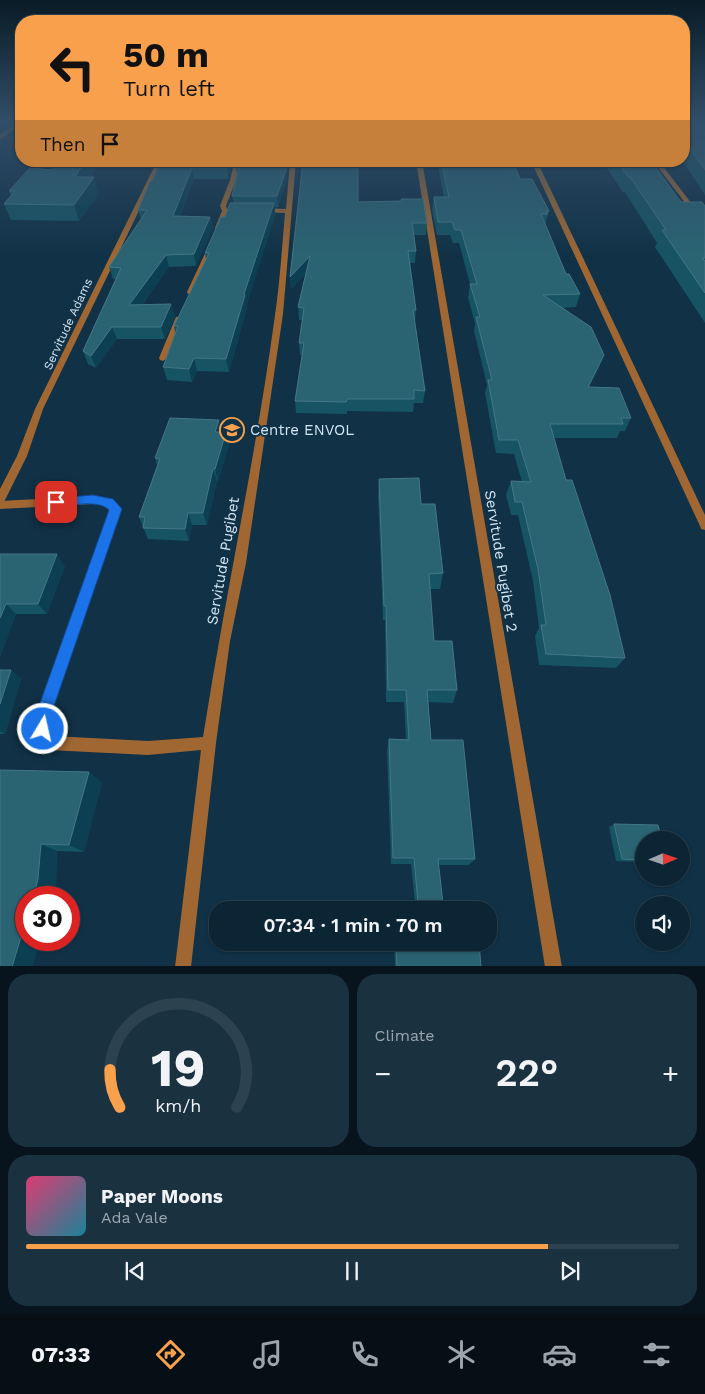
<!DOCTYPE html>
<meta charset="utf-8">
<style>
:root{--surface:#0c2534;--page:#1a3140;--text:#f1f3f6;--muted:#9aa5ac;--line:#2c424f;--accent:#f9a04c}
body{margin:0;font-family:"Work Sans",sans-serif;background:var(--page);color:var(--text);height:100vh;display:flex;flex-direction:column;font-size:19px;white-space:nowrap}
*{box-sizing:border-box;margin:0}
p{font-size:16px;color:var(--muted)}
.icon{flex:none;width:28px;height:28px;fill:none;stroke:currentColor;stroke-width:2;stroke-linecap:round;stroke-linejoin:round}
.map{position:relative;height:966px;overflow:hidden}
.panel{display:flex;flex-direction:column;gap:8px;padding:8px;background:#07141d;flex:1}
.panel>*{flex:none}
.guide{position:absolute;left:15px;top:15px;width:675px;height:152px;border-radius:20px;box-shadow:0 1px 4px #0004,0 0 0 1px var(--line);background:#f9a04c;color:#111;overflow:hidden}
.needle{width:32px;rotate:88deg}
.fabs{position:absolute;left:635px;top:831px;display:grid;gap:10px}
.fabs a{display:grid;place-items:center;width:55px;height:55px;border-radius:50%;background:var(--surface);box-shadow:0 1px 4px #0004,0 0 0 1px var(--line);font-size:25px}
.speed{position:absolute;left:15px;top:886px;display:flex;gap:10px;font-size:25px;font-weight:700;text-align:center}
.speed>*{display:grid;place-content:center;width:65px;height:65px;border-radius:50%;background:var(--surface);box-shadow:0 1px 4px #0004,0 0 0 1px var(--line);line-height:1}
.speed .limit{border:8px solid #d22;background:#fff;color:#111}
.pin{position:absolute;display:grid;place-items:center;width:42px;height:42px;color:#fff;margin:-21px;border-radius:10px;box-shadow:0 2px 8px #0006}
.me{position:absolute;width:55px;margin:-28px;rotate:9deg;stroke-linejoin:round;filter:drop-shadow(0 0 4px #0008)}
.turn{display:flex;align-items:center;gap:18px;height:105px;padding:0 25px;font-size:22px}
.turn .icon{width:65px;height:65px;stroke-width:2.5}
.turn b{display:block;font-size:35px;line-height:42px}
.then{display:flex;align-items:center;height:48px;padding:0 25px;background:#0003;gap:10px;font-size:19px}
.big{font-size:38px;font-weight:600;line-height:1.1}
.panel .tile{flex:1;display:flex;flex-direction:column;justify-content:center;gap:8px;min-width:0;padding:0 18px;border-radius:20px;background:var(--page)}
.panel .dial{align-items:center;gap:0}
.dial svg{height:130px;overflow:visible;fill:none;stroke:var(--line);stroke-width:7;stroke-linecap:round;text-anchor:middle}
.dial text{fill:var(--text);stroke:none}
.song{display:flex;align-items:center;gap:15px}
.cover{width:60px;height:60px;border-radius:8px;background:linear-gradient(135deg,hsl(340 70% 55%),hsl(190 70% 35%))}
.played{height:5px;border-radius:2px;background:linear-gradient(90deg,var(--accent) 80%,var(--line) 80%)}
.keys{display:flex;justify-content:space-around;direction:ltr}
.heat{display:flex;justify-content:space-between;align-items:center;font-size:28px;direction:ltr}
.panel .tiles{flex:1;display:grid;gap:8px;grid-template-columns:1fr 1fr}
.tile:last-child{grid-column:span 2}
.trip{position:absolute;left:209px;top:901px;width:288px;height:50px;border-radius:20px;background:var(--surface);box-shadow:0 1px 4px #0004,0 0 0 1px var(--line);font-weight:600;line-height:50px;text-align:center}
.tabs{display:flex;height:80px;justify-content:space-around;align-items:center;background:#050f15;color:var(--muted)}
.tabs .icon{width:35px;height:35px}
.tabs .current{color:var(--accent)}
.tabs b{font-size:22px;color:var(--text)}
.map>svg:first-child{display:block}
</style>
<div class="map">
<svg width="705" height="967" viewBox="0 0 705 967">
<rect width="100%" height="100%" fill="#103146"/>
<g fill="none" stroke-linecap="round" stroke-linejoin="round">
<!-- service -->
<polygon fill="#a06733" fill-rule="evenodd" points="93,496 113,499 121,509 109,542 108,545 104,546 100,545 99,542 110,510 106,506 93,504 0,509 0,501"/>
<!-- minor -->
<g fill="#a06733" fill-rule="evenodd">
<polygon points="18,121 21,121 21,123 0,140 0,135"/>
<polygon points="157,161 163,161 43,409 27,456 4,502 0,503 0,489 17,456 35,409"/>
<path d="M290 161H296L283 314 246 563 230 641 216 743 191 967H175L201 750 148 755 49 750 44 748 36 729 40 703 99 542 100 539 104 538 108 539 109 542 54 703 50 729 53 736 148 741 203 737C225 596 256 456 275 315 280 281 282 247 285 213L261 212 258 210 261 208 286 209Z"/>
<polygon points="416,161 422,161 562,967 545,967"/>
<polygon points="531,161 537,161 705,515 705,530 701,529 700,526"/>
<polygon points="653,161 659,161 705,221 705,227 703,226"/>
<polygon points="234,163 239,164 236,180 226,206 227,209 232,211 227,213 220,229 216,229 215,228 222,211 220,206 230,180"/>
<polygon points="209,245 214,246 195,292 188,294 187,292"/>
<polygon points="176,317 179,317 183,319 167,358 163,361 160,360 159,358"/>
</g>
</g>
<!-- wall -->
<g fill="#165363">
<polygon points="0,121 16,121 9,126 3,126"/>
<polygon points="17,121 21,121 21,127 19,127"/>
<polygon points="684,121 705,121 705,195 684,163 663,163 661,161 684,161"/>
<polygon points="58,161 99,161 90,177 99,193 79,221 11,220 4,204 11,196 9,191 52,170"/>
<polygon points="160,161 232,162 228,179 194,179 180,216 210,217 213,228 196,266 169,267 142,305 171,304 175,317 165,339 117,339 96,368 88,364 83,351 116,279 113,279 109,267 141,219 138,210 153,180"/>
<polygon points="237,161 286,181 278,207 275,207 275,215 247,303 247,307 229,372 197,371 192,382 167,380 163,367 175,333 174,326 206,260 205,253 225,217 234,203 232,196 237,174 236,168"/>
<polygon points="437,161 513,161 520,179 549,211 545,225 566,274 580,294 576,307 562,308 599,368 589,387 631,418 625,431 620,431 617,438 554,438 566,480 625,658 616,668 539,665 535,636 539,628 533,581 518,515 511,515 506,495 511,481 522,482 514,454 496,453 485,393 487,385 474,331 475,323 468,298 470,284 459,243 453,243 450,235 437,235 432,210 434,197 444,197"/>
<polygon points="602,161 653,161 652,163 681,202 705,206 705,323 655,247 657,243 625,192 623,192"/>
<polygon points="401,199 427,223 426,235 414,235 416,251 415,263 410,263 416,310 415,322 425,391 423,403 414,403 413,412 347,411 347,414 296,413 295,401 302,355 300,355 299,343 302,320 299,320 298,307 306,273 291,289 290,277 358,202 401,201"/>
<polygon points="222,432 226,432 229,445 218,481 217,481 207,525 192,525 189,541 148,539 139,517 157,465 155,458"/>
<polygon points="379,479 421,504 443,573 440,589 430,589 434,641 457,690 453,703 428,702 431,740 475,859 469,865 438,865 443,904 476,910 393,910 393,907 395,903 415,903 411,864 391,864 387,750 389,739 406,740 404,702 386,702 385,620 383,620 378,495"/>
<polygon points="0,554 65,566 47,614 16,614 0,656"/>
<polygon points="0,670 11,670 21,679 5,734 0,734"/>
<polygon points="0,770 102,782 84,852 57,851 56,885 26,940 40,940 32,967 0,967"/>
<polygon points="614,824 644,840 644,862 616,861 609,827"/>
<polygon points="394,942 479,942 481,967 395,967"/>
</g>
<!-- shaded-wall -->
<g fill="#0b3f51">
<polygon points="0,121 3,126 0,127"/>
<polygon points="6,121 16,121 9,126"/>
<polygon points="85,161 99,161 80,193 75,177"/>
<polygon points="228,161 234,161 232,162 228,179 227,168"/>
<polygon points="286,161 289,161 286,181 278,207 277,196"/>
<polygon points="192,168 194,179 176,228 173,216"/>
<polygon points="94,177 99,193 79,221 74,205"/>
<polygon points="274,203 275,215 247,303 247,307 229,372 226,359 244,294"/>
<polygon points="210,217 213,228 196,266 194,254"/>
<polygon points="166,255 169,267 133,317 129,305"/>
<polygon points="310,256 311,269 291,289 290,277"/>
<polygon points="171,304 175,317 165,339 161,327"/>
<polygon points="112,327 117,339 96,368 91,356"/>
<polygon points="604,355 599,368 582,401 588,387"/>
<polygon points="194,358 197,371 192,382 189,369"/>
<polygon points="219,420 222,433 215,432"/>
<polygon points="226,432 229,445 218,481 215,469"/>
<polygon points="213,469 217,481 207,525 203,513"/>
<polygon points="188,513 192,525 189,541 185,529"/>
<polygon points="57,554 65,566 47,614 38,604"/>
<polygon points="6,604 16,614 0,656 0,618"/>
<polygon points="11,670 21,679 5,734 0,731 0,704"/>
<polygon points="89,772 102,782 84,852 69,845"/>
<polygon points="41,844 57,851 56,885 52,898 33,898"/>
<polygon points="26,920 26,940 40,940 32,967 12,967"/>
</g>
<!-- building -->
<g fill="#2a6372" stroke="#457786">
<polygon points="684,121 705,121 705,170 690,148 684,148"/>
<polygon points="58,161 85,161 75,177 94,177 74,205 4,204 15,191 9,191 30,168 52,170"/>
<polygon points="160,161 228,161 227,168 192,168 173,216 210,217 194,254 166,255 129,305 171,304 161,327 112,327 91,356 83,351 121,268 109,267 147,210 138,210 150,182 153,180"/>
<polygon points="237,161 286,161 286,170 277,196 232,196 239,168 236,168"/>
<polygon points="303,161 358,161 358,202 402,201 401,199 423,199 427,223 412,223 416,251 408,251 416,310 413,310 425,391 414,390 414,399 347,399 346,402 295,401 304,343 299,343 304,308 298,307 310,256 290,277"/>
<polygon points="441,161 513,161 520,179 532,179 549,211 546,212 548,214 541,214 566,274 569,274 580,294 543,295 591,327 604,355 588,387 619,388 631,418 621,418 623,424 550,424 566,480 572,480 610,595 625,658 546,654 541,625 546,625 538,569 522,502 515,502 511,481 531,482 518,440 499,440 488,380 492,380 476,317 480,317 470,284 477,284 461,230 455,230 452,222 438,222 434,197 449,197"/>
<polygon points="617,161 651,161 681,202 702,202 705,206 705,258 702,258 705,261 705,293 662,230 666,230 630,177 628,177"/>
<polygon points="230,203 274,203 244,294 245,295 226,359 194,358 189,369 163,367 178,326 174,326 209,253 205,253 221,217 225,217"/>
<polygon points="170,418 219,420 215,432 226,432 215,469 213,469 203,513 188,513 185,529 143,528 145,517 139,517 160,459 155,458"/>
<polygon points="419,478 421,504 435,504 443,573 429,574 434,641 452,641 457,690 427,690 431,740 463,740 475,859 438,859 443,904 475,904 476,910 395,910 395,903 418,903 414,858 393,858 389,739 409,740 406,690 388,690 386,606 384,606 379,479"/>
<polygon points="0,554 57,554 38,604 6,604 0,618"/>
<polygon points="0,670 11,670 0,704"/>
<polygon points="0,770 89,772 69,845 41,844 38,879 33,898 26,898 26,920 12,967 0,967"/>
<polygon points="614,824 658,825 662,840 644,840 644,860 622,859"/>
<polygon points="396,942 479,942 481,967 397,967"/>
</g>
<!-- sky -->
<linearGradient id="sky" x2="0" y2="1"><stop stop-color="#091b26"/><stop offset="0.47" stop-color="#314e68"/><stop offset="1" stop-color="#314e68" stop-opacity="0"/></linearGradient>
<rect width="705" height="256" fill="url(#sky)"/>
<!-- route -->
<path fill="#1a73e8" stroke="#114b97" d="M93 495 113 499 122 509 55 703 48 734 43 737 37 734 35 729 40 703 109 510C99 499 70 506 56 507L50 502 56 498Z"/>
<!-- icons -->
<defs>
<symbol id="school-ring" viewBox="-11 -11 22 22"><circle r="9.5" fill="#103146" stroke="#f9a04c" stroke-width="1.5"/><path d="M0-5L7-2L0 1L-7-2ZM-4 1L0 2.5L4 1V4Q0 6-4 4Z" fill="#f9a04c"/></symbol>
</defs>
<g fill-rule="evenodd">
<use href="#school-ring" x="218" y="416" width="28" height="28"/>
</g>
<g text-anchor="middle" dominant-baseline="central" stroke-width="4" stroke-linejoin="round" paint-order="stroke">
<!-- far-street labels -->
<g font-size="12" fill="#d2e4f2" stroke="#103146">
<text transform="translate(68 324) rotate(-65)">Servitude Adams</text>
</g>
<!-- poi labels -->
<g font-size="15" fill="#d2e4f2" stroke="#103146" text-anchor="start">
<text x="250" y="430">Centre ENVOL</text>
</g>
<!-- street labels -->
<g font-size="15" fill="#d2e4f2" stroke="#103146">
<text transform="translate(223 561) rotate(-80)">Servitude Pugibet</text>
<text transform="translate(501 561) rotate(81)">Servitude Pugibet 2</text>
</g>
</g>
</svg>
<div class="fabs">
<a><svg class="needle" viewBox="-14 -14 28 28"><path d="M0-13l5 13h-10z" fill="#e53935"/><path d="M0 13l5-13h-10z" fill="#9aa5ac"/></svg></a>
<a><svg class="icon" aria-label="sound" viewBox="0 0 24 24"><path d="M4 9h4l5-4v14l-5-4H4zM17 9q2 3 0 6"/></svg></a>
</div>
<div class="speed"><div class="limit">30</div></div>
<div class="pin" style="left:56px;top:502px;background:#d93025"><svg class="icon" aria-label="arrive" viewBox="0 0 24 24"><path d="M6 21V4h12l-3 4 3 4H6"/></svg></div>
<svg class="me" style="left:43px;top:729px" viewBox="-20 -20 40 40"><circle r="17" fill="#1a73e8" stroke="#fff" stroke-width="3"/><path d="M0-11L8 9 0 5-8 9z" fill="#fff"/></svg>
<div class="trip">07:34 · 1 min · 70 m</div>
<div class="guide">
<div class="turn"><svg class="icon" aria-label="left" viewBox="0 0 24 24"><path d="M17 20v-9H6M10 6l-5 5 5 5"/></svg><div><b>50 m</b>Turn left</div></div>
<div class="then">Then<svg class="icon" aria-label="arrive" viewBox="0 0 24 24"><path d="M6 21V4h12l-3 4 3 4H6"/></svg></div>
</div>
</div>
<section class="panel">
<div class="tiles">
<div class="tile dial"><svg viewBox="0 0 100 80">
<path d="M14 69A42 42 0 1 1 86 69"/>
<path d="M14 69A42 42 0 0 1 8 46" stroke="#f9a04c"/>
<text x="50" y="56" font-size="32" font-weight="700">19</text>
<text x="50" y="72" font-size="11">km/h</text>
</svg></div>
<div class="tile"><p>Climate</p>
<div class="heat"><a>−</a><b class="big">22°</b><a>+</a></div>
</div>
<div class="tile">
<div class="song"><i class="cover"></i><div><b>Paper Moons</b><p>Ada Vale</p></div></div>
<div class="played"></div>
<div class="keys"><svg class="icon" aria-label="previous" viewBox="0 0 24 24"><path d="M18 5L8 12l10 7zM5 5v14"/></svg><svg class="icon" aria-label="pause" viewBox="0 0 24 24"><path d="M8 5v14M16 5v14"/></svg><svg class="icon" aria-label="next" viewBox="0 0 24 24"><path d="M6 5l10 7-10 7zM19 5v14"/></svg></div>
</div>
</div>
</section>
<nav class="tabs">
<b>07:33</b>
<svg class="icon current" aria-label="directions" viewBox="0 0 24 24"><path d="M12 3l9 9-9 9-9-9zM9 14v-3h6M13 9l2 2-2 2"/></svg>
<svg class="icon" aria-label="music" viewBox="0 0 24 24"><path d="M9 18V5l10-2v13"/><circle cx="6" cy="18" r="3"/><circle cx="16" cy="16" r="3"/></svg>
<svg class="icon" aria-label="phone" viewBox="0 0 24 24"><path d="M5 4h4l2 5-3 2q2 4 5 5l2-3 5 2v4C11 20 4 13 5 4z"/></svg>
<svg class="icon" aria-label="climate" viewBox="0 0 24 24"><path d="M12 3v18M4 7l16 10M4 17L20 7"/></svg>
<svg class="icon" aria-label="car" viewBox="0 0 24 24"><path d="M5 17H2v-5l4-1 3-4h7l3 4 3 1v5h-3M9 17h6M6 11h13"/><circle cx="7" cy="17" r="2"/><circle cx="17" cy="17" r="2"/></svg>
<svg class="icon" aria-label="filters" viewBox="0 0 24 24"><path d="M4 7h16M4 17h16"/><circle cx="9" cy="7" r="2"/><circle cx="15" cy="17" r="2"/></svg>
</nav>
